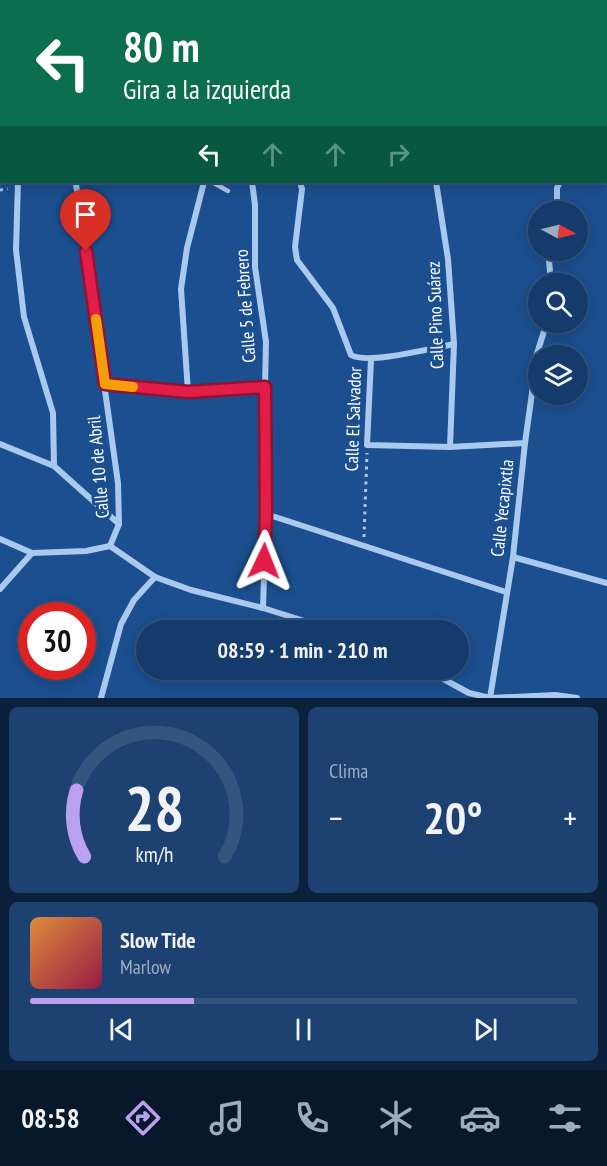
<!DOCTYPE html>
<html lang="es">
<meta charset="utf-8">
<style>
:root{--surface:#143b6b;--page:#1d4271;--text:#f1f3f6;--muted:#9dadc1;--line:#33557e;--accent:#bca0f2}
body{margin:0;font-family:"PT Sans Narrow",sans-serif;background:var(--page);color:var(--text);height:100vh;display:flex;flex-direction:column;font-size:22px;white-space:nowrap}
*{box-sizing:border-box;margin:0}
p{font-size:20px;color:var(--muted)}
.icon{flex:none;width:33px;height:33px;fill:none;stroke:currentColor;stroke-width:2;stroke-linecap:round;stroke-linejoin:round}
.map{position:relative;height:698px;overflow:hidden}
.panel{display:flex;flex-direction:column;gap:9px;padding:9px;background:#0b203b;flex:1}
.panel>*{flex:none}
.top-card{position:absolute;left:0px;top:0px;width:608px;height:183px;box-shadow:0 3px 15px #0003,0 0 0 2px var(--line);background:#0b6e4f;color:#fff;overflow:hidden}
.needle{width:39px;rotate:97deg}
.fabs{position:absolute;left:528px;top:201px;display:grid;gap:12px}
.fabs a{display:grid;place-items:center;width:60px;height:60px;border-radius:50%;background:var(--surface);box-shadow:0 3px 15px #0003,0 0 0 2px var(--line);font-size:30px}
.speed{position:absolute;left:18px;top:602px;display:flex;gap:12px;font-size:30px;font-weight:700;text-align:center}
.speed>*{display:grid;place-content:center;width:78px;height:78px;border-radius:50%;background:var(--surface);box-shadow:0 3px 15px #0003,0 0 0 2px var(--line);line-height:1}
.speed .limit{border:9px solid #d22;background:#fff;color:#111}
.pin{position:absolute;display:grid;place-items:center;width:51px;height:51px;color:#fff;margin:-62px -26px;border-radius:50% 50% 50% 0;rotate:-45deg;box-shadow:0 0 6px #0007}
.pin .icon{rotate:45deg}
.me{position:absolute;width:66px;margin:-33px;rotate:2deg;stroke-linejoin:round;filter:drop-shadow(0 0 4px #0008)}
.turn{display:flex;align-items:center;gap:21px;height:126px;padding:0 24px;font-size:27px}
.turn .icon{width:78px;height:78px;stroke-width:2.5}
.turn b{display:block;font-size:42px;line-height:51px}
.lanes{display:flex;align-items:center;height:57px;padding:0 24px;background:#0003;justify-content:center;gap:30px;direction:ltr}
.lanes .off{opacity:.35}
.big{font-size:45px;font-weight:700;line-height:1.1}
.panel .tile{flex:1;display:flex;flex-direction:column;justify-content:center;gap:9px;min-width:0;padding:0 21px;border-radius:9px;background:var(--page)}
.panel .dial{align-items:center;gap:0}
.dial svg{height:156px;overflow:visible;fill:none;stroke:var(--line);stroke-width:7;stroke-linecap:round;text-anchor:middle}
.dial text{fill:var(--text);stroke:none}
.song{display:flex;align-items:center;gap:18px}
.cover{width:72px;height:72px;border-radius:9px;background:linear-gradient(135deg,hsl(30 70% 55%),hsl(340 70% 35%))}
.played{height:6px;border-radius:3px;background:linear-gradient(90deg,var(--accent) 30%,var(--line) 30%)}
.keys{display:flex;justify-content:space-around;direction:ltr}
.heat{display:flex;justify-content:space-between;align-items:center;font-size:33px;direction:ltr}
.panel .tiles{flex:1;display:grid;gap:9px;grid-template-columns:1fr 1fr}
.tile:last-child{grid-column:span 2}
.trip{position:absolute;left:136px;top:620px;width:333px;height:60px;border-radius:30px;background:var(--surface);box-shadow:0 3px 15px #0003,0 0 0 2px var(--line);font-weight:700;line-height:60px;text-align:center}
.tab-bar{display:flex;height:96px;justify-content:space-around;align-items:center;background:#08182b;color:var(--muted)}
.tab-bar .icon{width:42px;height:42px}
.tab-bar .active{color:var(--accent)}
.tab-bar b{font-size:27px;color:var(--text)}
.map>svg:first-child{display:block}
</style>
<div class="map">
<svg width="607" height="698" viewBox="0 0 607 698">
<rect width="100%" height="100%" fill="#1b4f8f"/>
<g fill="none" stroke-linecap="round" stroke-linejoin="round">
<!-- path -->
<g stroke="#a9c9ee" stroke-width="3" stroke-dasharray="3 4.5" stroke-linecap="butt">
<polyline points="0,190 8,189"/>
<polyline points="364,537 367,453"/>
</g>
<!-- service -->
<polyline stroke="#a9c9ee" stroke-width="4.5" points="212,182 228,191"/>
<!-- minor -->
<g stroke="#a9c9ee" stroke-width="6">
<polyline points="419,0 420,2"/>
<polyline points="130,2 130,0"/>
<polyline points="606,49 607,48"/>
<polyline points="606,69 607,67"/>
<polyline points="0,108 2,108"/>
<polyline points="18,182 16,250 24,317 53,413 54,466 119,524"/>
<polyline points="252,182 255,205 255,267 266,342 265,387 266,514 263,608"/>
<path d="M300 182 302 189 295 247 297 260 333 308 351 355C368 365 432 348 454 344"/>
<polyline points="436,182 448,259 454,344 450,447"/>
<polyline points="76,184 118,483 119,524 110,546"/>
<polyline points="557,212 557,188 560,182"/>
<polyline points="551,284 549,260 551,250"/>
<polyline points="371,359 367,445 450,447 525,443"/>
<polyline points="105,384 188,392 265,387"/>
<polyline points="188,392 181,289 187,248 204,182"/>
<polyline points="0,444 54,466"/>
<polyline points="266,514 506,592"/>
<polyline points="0,539 32,553"/>
<polyline points="110,546 155,577 191,590 263,608 333,630"/>
<polyline points="513,557 607,583"/>
<polyline points="0,589 32,553 86,551 110,546"/>
<polyline points="425,669 469,693 490,698 555,695 577,698"/>
<polyline points="101,698 121,624 134,600 155,577"/>
<polyline points="490,698 513,557 525,443 532,393 533,366 547,322"/>
</g>
</g>
<g fill="none" stroke-linecap="round" stroke-linejoin="round">
<defs>
<polyline id="route" points="86,251 105,384 188,392 265,387 266,514 264,561"/>
</defs>
<!-- route casing -->
<use href="#route" stroke="#92132f" stroke-width="15"/>
<!-- route -->
<use href="#route" stroke="#e11d48" stroke-width="10"/>
<!-- slow -->
<polyline stroke="#f59e0b" stroke-width="10" points="96,319 105,384 133,387"/>
</g>
<g text-anchor="middle" dominant-baseline="central" stroke-width="6" stroke-linejoin="round" paint-order="stroke">
<!-- street labels -->
<g font-size="18" fill="#fff" stroke="#1b4f8f">
<text transform="translate(245 306) rotate(-94)">Calle 5 de Febrero</text>
<text transform="translate(435 315) rotate(-92)">Calle Pino Suárez</text>
<text transform="translate(353 419) rotate(-88)">Calle El Salvador</text>
<text transform="translate(98 467) rotate(-95)">Calle 10 de Abril</text>
<text transform="translate(502 508) rotate(-84)">Calle Yecapixtla</text>
</g>
</g>
</svg>
<div class="fabs">
<a><svg class="needle" viewBox="-14 -14 28 28"><path d="M0-13l5 13h-10z" fill="#e53935"/><path d="M0 13l5-13h-10z" fill="#9dadc1"/></svg></a>
<a><svg class="icon" aria-label="search" viewBox="0 0 24 24"><circle cx="10" cy="10" r="6"/><path d="M15 15l6 6"/></svg></a>
<a><svg class="icon" aria-label="layers" viewBox="0 0 24 24"><path d="M12 4l9 5-9 5-9-5zM3 14l9 5 9-5"/></svg></a>
</div>
<div class="speed"><div class="limit">30</div></div>
<div class="pin" style="left:86px;top:251px;background:#d93025"><svg class="icon" aria-label="arrive" viewBox="0 0 24 24"><path d="M6 21V4h12l-3 4 3 4H6"/></svg></div>
<svg class="me" style="left:264px;top:561px" viewBox="-20 -20 40 40"><path d="M0-17L14 15 0 8-14 15z" fill="#e11d48" stroke="#fff" stroke-width="4"/></svg>
<div class="trip">08:59 · 1 min · 210 m</div>
<div class="top-card">
<div class="turn"><svg class="icon" aria-label="left" viewBox="0 0 24 24"><path d="M17 20v-9H6M10 6l-5 5 5 5"/></svg><div><b>80 m</b>Gira a la izquierda</div></div>
<div class="lanes"><svg class="icon" aria-label="left" viewBox="0 0 24 24"><path d="M17 20v-9H6M10 6l-5 5 5 5"/></svg><svg class="icon off" aria-label="ahead" viewBox="0 0 24 24"><path d="M12 20V5M6 11l6-6 6 6"/></svg><svg class="icon off" aria-label="ahead" viewBox="0 0 24 24"><path d="M12 20V5M6 11l6-6 6 6"/></svg><svg class="icon off" aria-label="right" viewBox="0 0 24 24"><path d="M7 20v-9h11M14 6l5 5-5 5"/></svg></div>
</div>
</div>
<section class="panel">
<div class="tiles">
<div class="tile dial"><svg viewBox="0 0 100 80">
<path d="M14 69A42 42 0 1 1 86 69"/>
<path d="M14 69A42 42 0 0 1 10 35" stroke="#bca0f2"/>
<text x="50" y="56" font-size="32" font-weight="700">28</text>
<text x="50" y="72" font-size="11">km/h</text>
</svg></div>
<div class="tile"><p>Clima</p>
<div class="heat"><a>−</a><b class="big">20°</b><a>+</a></div>
</div>
<div class="tile">
<div class="song"><i class="cover"></i><div><b>Slow Tide</b><p>Marlow</p></div></div>
<div class="played"></div>
<div class="keys"><svg class="icon" aria-label="previous" viewBox="0 0 24 24"><path d="M18 5L8 12l10 7zM5 5v14"/></svg><svg class="icon" aria-label="pause" viewBox="0 0 24 24"><path d="M8 5v14M16 5v14"/></svg><svg class="icon" aria-label="next" viewBox="0 0 24 24"><path d="M6 5l10 7-10 7zM19 5v14"/></svg></div>
</div>
</div>
</section>
<nav class="tab-bar">
<b>08:58</b>
<svg class="icon active" aria-label="directions" viewBox="0 0 24 24"><path d="M12 3l9 9-9 9-9-9zM9 14v-3h6M13 9l2 2-2 2"/></svg>
<svg class="icon" aria-label="music" viewBox="0 0 24 24"><path d="M9 18V5l10-2v13"/><circle cx="6" cy="18" r="3"/><circle cx="16" cy="16" r="3"/></svg>
<svg class="icon" aria-label="phone" viewBox="0 0 24 24"><path d="M5 4h4l2 5-3 2q2 4 5 5l2-3 5 2v4C11 20 4 13 5 4z"/></svg>
<svg class="icon" aria-label="climate" viewBox="0 0 24 24"><path d="M12 3v18M4 7l16 10M4 17L20 7"/></svg>
<svg class="icon" aria-label="car" viewBox="0 0 24 24"><path d="M5 17H2v-5l4-1 3-4h7l3 4 3 1v5h-3M9 17h6M6 11h13"/><circle cx="7" cy="17" r="2"/><circle cx="17" cy="17" r="2"/></svg>
<svg class="icon" aria-label="filters" viewBox="0 0 24 24"><path d="M4 7h16M4 17h16"/><circle cx="9" cy="7" r="2"/><circle cx="15" cy="17" r="2"/></svg>
</nav>
